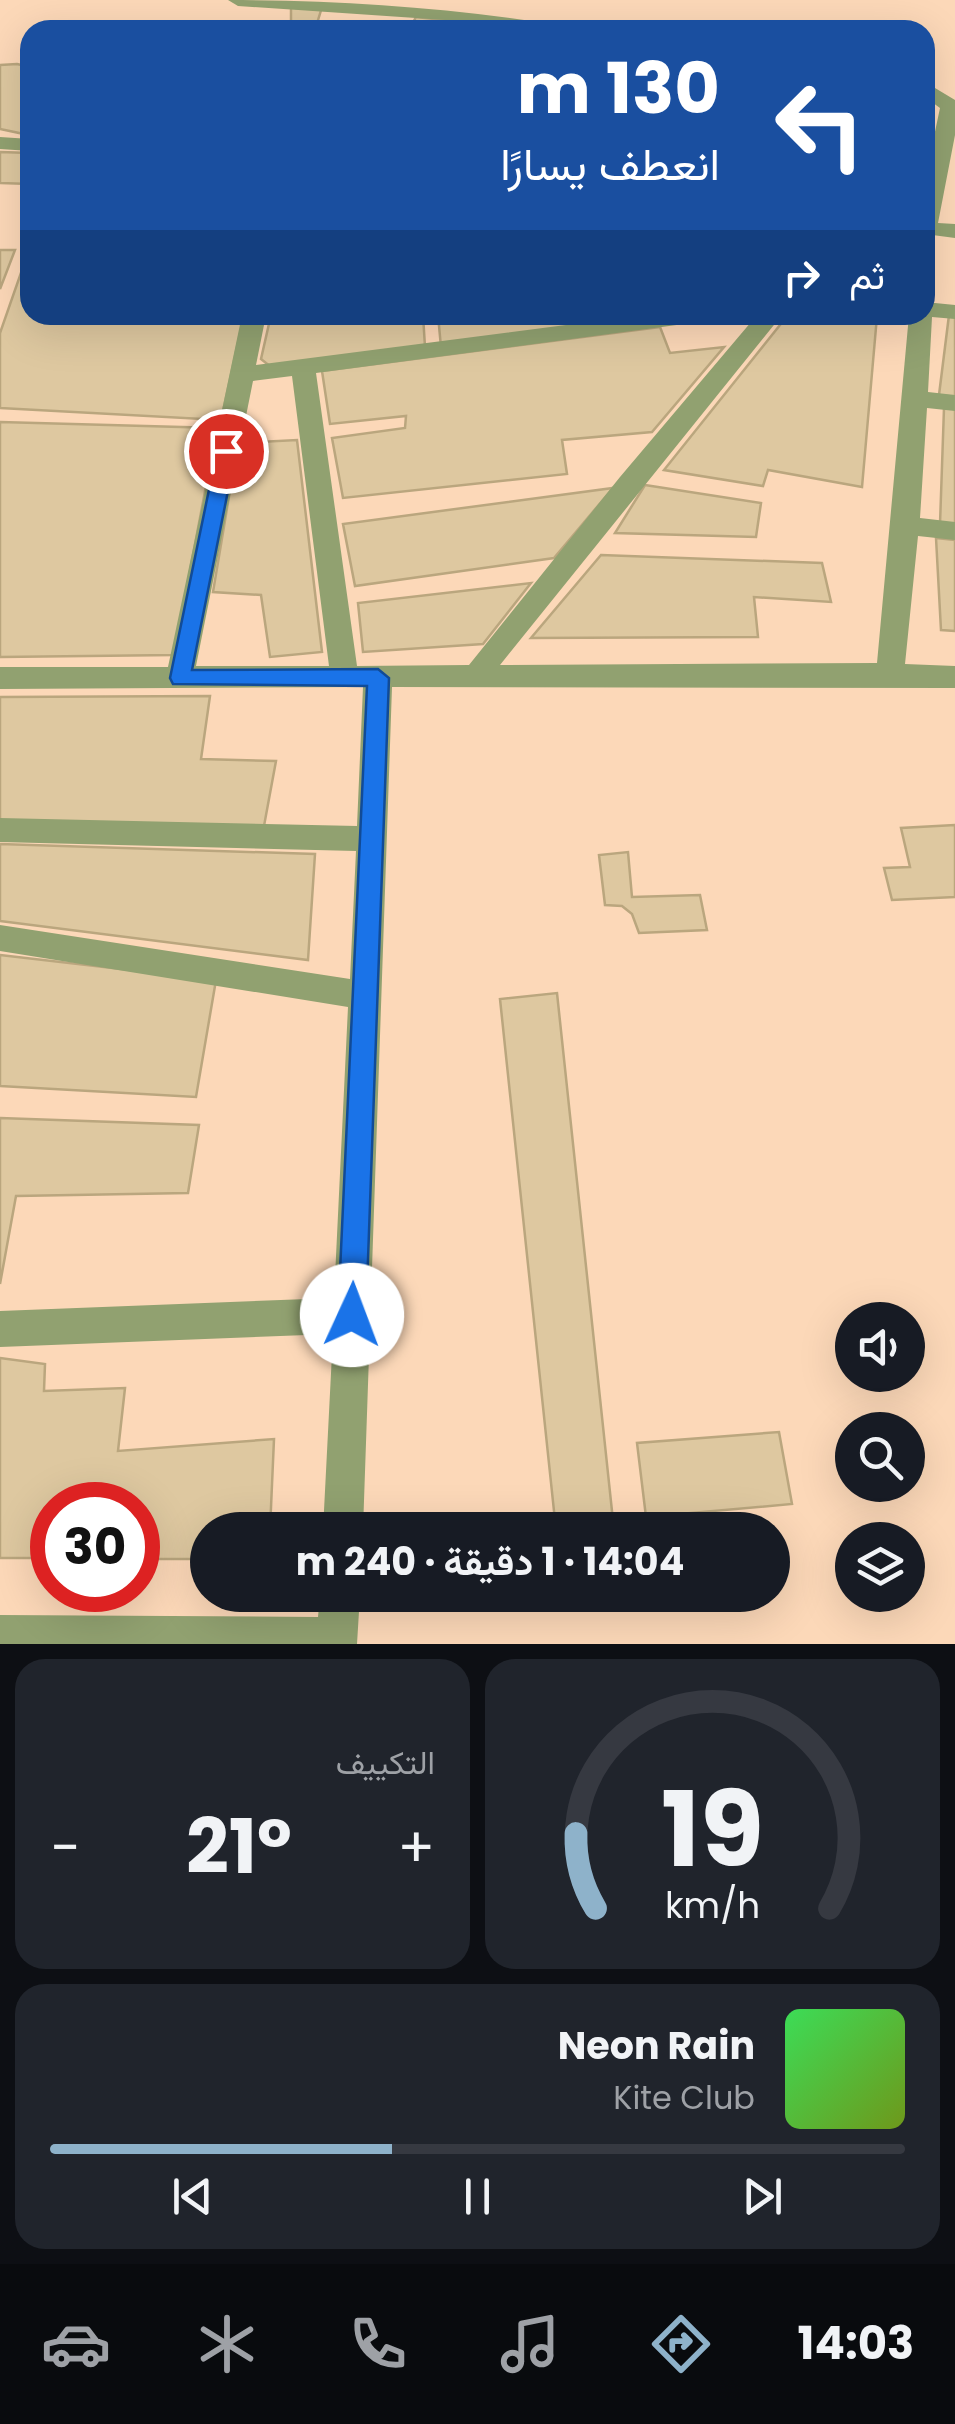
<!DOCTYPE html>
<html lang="ar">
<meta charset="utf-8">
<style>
:root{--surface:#171b24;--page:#20242c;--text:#f1f3f6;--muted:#9ea1a6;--line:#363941;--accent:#8eb2ca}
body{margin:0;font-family:Poppins,Vazirmatn,sans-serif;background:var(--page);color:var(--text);direction:rtl;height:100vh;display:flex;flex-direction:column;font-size:38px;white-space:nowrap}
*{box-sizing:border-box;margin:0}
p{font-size:32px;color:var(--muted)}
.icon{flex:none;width:55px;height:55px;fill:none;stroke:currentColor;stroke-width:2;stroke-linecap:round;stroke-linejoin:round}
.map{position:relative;height:1644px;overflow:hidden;direction:ltr}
.side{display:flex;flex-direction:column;gap:15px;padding:15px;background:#0d0f14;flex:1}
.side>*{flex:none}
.hud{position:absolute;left:20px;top:20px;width:915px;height:305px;border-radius:30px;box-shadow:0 10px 40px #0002;direction:rtl;background:#1a4fa0;color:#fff;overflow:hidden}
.tools{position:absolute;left:835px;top:1302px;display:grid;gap:20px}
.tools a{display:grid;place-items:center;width:90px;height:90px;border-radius:50%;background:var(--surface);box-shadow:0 10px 40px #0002;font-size:50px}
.speed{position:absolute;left:30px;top:1482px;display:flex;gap:20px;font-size:50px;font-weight:700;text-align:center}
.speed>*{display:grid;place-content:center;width:130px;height:130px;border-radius:50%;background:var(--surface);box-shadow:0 10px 40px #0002;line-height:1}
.speed .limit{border:15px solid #d22;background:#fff;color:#111}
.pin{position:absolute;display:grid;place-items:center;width:85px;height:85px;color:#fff;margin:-42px;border:5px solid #fff;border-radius:50%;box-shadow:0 2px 10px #0007}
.me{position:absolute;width:110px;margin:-55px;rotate:2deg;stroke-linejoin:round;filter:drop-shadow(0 0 8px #0008)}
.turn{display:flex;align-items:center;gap:35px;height:210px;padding:0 50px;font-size:45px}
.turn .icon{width:130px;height:130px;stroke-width:2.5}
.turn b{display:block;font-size:70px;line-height:85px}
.then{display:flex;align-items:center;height:95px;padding:0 50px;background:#0003;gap:20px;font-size:38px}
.big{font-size:75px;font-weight:700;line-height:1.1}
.side .widget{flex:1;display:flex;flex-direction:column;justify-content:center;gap:15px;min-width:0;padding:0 35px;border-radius:30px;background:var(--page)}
.side .dial{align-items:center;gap:0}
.dial svg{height:260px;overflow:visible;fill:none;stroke:var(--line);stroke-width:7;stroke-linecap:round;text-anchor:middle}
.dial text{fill:var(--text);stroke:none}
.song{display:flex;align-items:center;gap:30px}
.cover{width:120px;height:120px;border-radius:15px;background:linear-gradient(135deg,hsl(130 70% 55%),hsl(80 70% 35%))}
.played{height:10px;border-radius:5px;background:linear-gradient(90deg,var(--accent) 40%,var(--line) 40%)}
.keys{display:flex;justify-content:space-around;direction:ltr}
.heat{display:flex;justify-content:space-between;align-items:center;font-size:55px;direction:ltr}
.side .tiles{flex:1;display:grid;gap:15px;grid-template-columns:1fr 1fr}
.widget:last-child{grid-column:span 2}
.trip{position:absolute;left:190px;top:1512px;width:600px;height:100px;border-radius:50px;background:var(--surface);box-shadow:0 10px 40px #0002;font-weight:700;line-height:100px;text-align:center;direction:rtl}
.menu{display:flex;height:160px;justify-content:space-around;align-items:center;background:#090b0e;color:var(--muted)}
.menu .icon{width:70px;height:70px}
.menu .on{color:var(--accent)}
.menu b{font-size:45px;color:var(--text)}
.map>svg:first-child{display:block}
</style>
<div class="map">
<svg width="955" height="1644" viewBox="0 0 955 1644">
<rect width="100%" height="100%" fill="#fcd8b8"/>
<!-- building -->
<g fill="#dec8a0" stroke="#baa67e" stroke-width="2.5">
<polygon points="291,6 322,7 315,30 291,30"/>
<polygon points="416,17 498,26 513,30 409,30"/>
<polygon points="17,64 30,67 30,123 24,134 0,129 0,65"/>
<polygon points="0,152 30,153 30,184 0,183"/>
<polygon points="30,247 30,315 244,315 221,420 0,408 0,333"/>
<polygon points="0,250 15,250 0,289"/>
<polygon points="271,315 423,315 425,347 271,367 261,359"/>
<polygon points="438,315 674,315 441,347"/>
<polygon points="788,315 877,316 862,487 768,470 763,486 664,470"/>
<polygon points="949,315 955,316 955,397 939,395"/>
<polygon points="660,327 670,353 724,347 652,432 562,440 567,474 343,498 332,438 405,428 406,416 330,424 322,371"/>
<polygon points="944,408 955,409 955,526 940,524"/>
<polygon points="0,422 217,428 174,655 0,657"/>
<polygon points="297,440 322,652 270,657 261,595 213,592 238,443"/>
<polygon points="645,485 761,503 756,537 615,533"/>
<polygon points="613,488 554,558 355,586 343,524"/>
<polygon points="936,538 955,540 955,631 941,630"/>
<polygon points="601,555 822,563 831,602 754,597 758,637 531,638"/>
<polygon points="531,583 483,644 363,652 358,603"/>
<polygon points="210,696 201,759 276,761 264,826 0,822 0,697"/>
<polygon points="955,825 955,897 892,900 884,868 910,867 901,828"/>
<polygon points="0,844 315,854 308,960 0,921"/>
<polygon points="628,852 632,897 700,895 707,930 639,933 632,914 622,906 605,905 599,855"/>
<polygon points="0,955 216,980 196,1097 0,1086"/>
<polygon points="557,993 614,1530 556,1530 500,999"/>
<polygon points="0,1118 199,1125 188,1193 16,1196 0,1284"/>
<polygon points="0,1358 45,1364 44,1391 125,1388 118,1451 274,1439 270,1530 208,1530 208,1559 138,1559 138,1505 52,1505 52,1558 0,1558"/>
<polygon points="779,1432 792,1504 646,1517 637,1443"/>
</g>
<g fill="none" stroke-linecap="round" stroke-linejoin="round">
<!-- minor -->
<g fill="#91a170" fill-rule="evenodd">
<path d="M228 0C337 0 443 7 551 24L561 30H516L460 21 238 6Z"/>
<polygon points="925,82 955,100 955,135 938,223 955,224 955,238 925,234 925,179 940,108 925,97"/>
<polygon points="0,137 30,139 30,151 0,149"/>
<path d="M925 302 955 305V319L932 317 928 392 955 395V411L927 408 920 518 955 522V540L918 536 905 664 955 666V688L392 687 363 1530H323L333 1334 0 1347V1311L334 1298 348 1007 0 951V925L350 979 356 851 0 842V818L357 826 363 687 0 689V667H168L242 315H266L256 365 643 315H711L699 322 316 373 357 666 469 665 620 477 757 315H782L500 665 877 663 909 315H925ZM292 376 329 666H196L253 381Z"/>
<polygon points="320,1595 360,1595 357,1644 0,1644 0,1615 318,1617"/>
</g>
</g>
<!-- route -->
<polygon fill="#1a73e8" stroke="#114b97" stroke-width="2.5" points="226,444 236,451 192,670 378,669 389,678 366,1315 362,1325 352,1329 342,1325 338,1315 367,686 173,684 170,678 217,451"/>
</svg>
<div class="tools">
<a><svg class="icon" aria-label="sound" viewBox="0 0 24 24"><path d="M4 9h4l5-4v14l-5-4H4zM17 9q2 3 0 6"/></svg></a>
<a><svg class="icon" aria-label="search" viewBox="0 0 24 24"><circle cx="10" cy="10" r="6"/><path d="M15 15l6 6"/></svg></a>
<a><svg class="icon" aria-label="layers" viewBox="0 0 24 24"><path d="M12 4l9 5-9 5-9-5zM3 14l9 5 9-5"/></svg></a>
</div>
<div class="speed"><div class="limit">30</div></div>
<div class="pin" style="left:226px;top:451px;background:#d93025"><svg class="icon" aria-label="arrive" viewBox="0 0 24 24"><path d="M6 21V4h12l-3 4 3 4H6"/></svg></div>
<svg class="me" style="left:352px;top:1315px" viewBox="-20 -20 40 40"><circle r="19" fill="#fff"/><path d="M0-13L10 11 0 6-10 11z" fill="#1a73e8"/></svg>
<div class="trip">14:04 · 1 دقيقة · 240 m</div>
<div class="hud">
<div class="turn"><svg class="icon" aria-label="left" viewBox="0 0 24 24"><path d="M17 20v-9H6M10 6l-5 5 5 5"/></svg><div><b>130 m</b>انعطف يسارًا</div></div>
<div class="then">ثم<svg class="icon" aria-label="right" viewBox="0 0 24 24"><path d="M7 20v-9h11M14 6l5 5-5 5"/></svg></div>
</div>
</div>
<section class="side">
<div class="tiles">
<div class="widget dial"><svg viewBox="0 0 100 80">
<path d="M14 69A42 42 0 1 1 86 69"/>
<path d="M14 69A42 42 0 0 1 8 46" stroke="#8eb2ca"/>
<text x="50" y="56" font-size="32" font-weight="700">19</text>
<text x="50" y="72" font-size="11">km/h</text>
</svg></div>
<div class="widget"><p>التكييف</p>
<div class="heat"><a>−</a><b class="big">21°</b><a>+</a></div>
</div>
<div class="widget">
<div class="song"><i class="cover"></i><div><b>Neon Rain</b><p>Kite Club</p></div></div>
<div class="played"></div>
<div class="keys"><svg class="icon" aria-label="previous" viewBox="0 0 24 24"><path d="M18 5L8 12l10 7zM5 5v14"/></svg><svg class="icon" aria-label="pause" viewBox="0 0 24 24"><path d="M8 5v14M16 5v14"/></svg><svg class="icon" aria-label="next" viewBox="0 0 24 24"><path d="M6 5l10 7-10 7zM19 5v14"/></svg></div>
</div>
</div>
</section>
<nav class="menu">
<b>14:03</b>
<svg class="icon on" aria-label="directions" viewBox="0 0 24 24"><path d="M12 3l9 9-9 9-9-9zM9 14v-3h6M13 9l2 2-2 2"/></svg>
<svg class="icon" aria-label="music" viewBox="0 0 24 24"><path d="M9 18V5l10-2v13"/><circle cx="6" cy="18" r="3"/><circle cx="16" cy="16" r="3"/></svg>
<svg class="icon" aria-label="phone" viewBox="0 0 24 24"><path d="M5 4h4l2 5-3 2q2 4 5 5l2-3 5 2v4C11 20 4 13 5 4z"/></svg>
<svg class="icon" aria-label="climate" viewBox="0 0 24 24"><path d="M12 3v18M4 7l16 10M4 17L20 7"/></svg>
<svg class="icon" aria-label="car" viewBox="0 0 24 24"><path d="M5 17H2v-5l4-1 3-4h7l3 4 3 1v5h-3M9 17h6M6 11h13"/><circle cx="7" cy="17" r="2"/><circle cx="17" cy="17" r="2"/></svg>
</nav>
